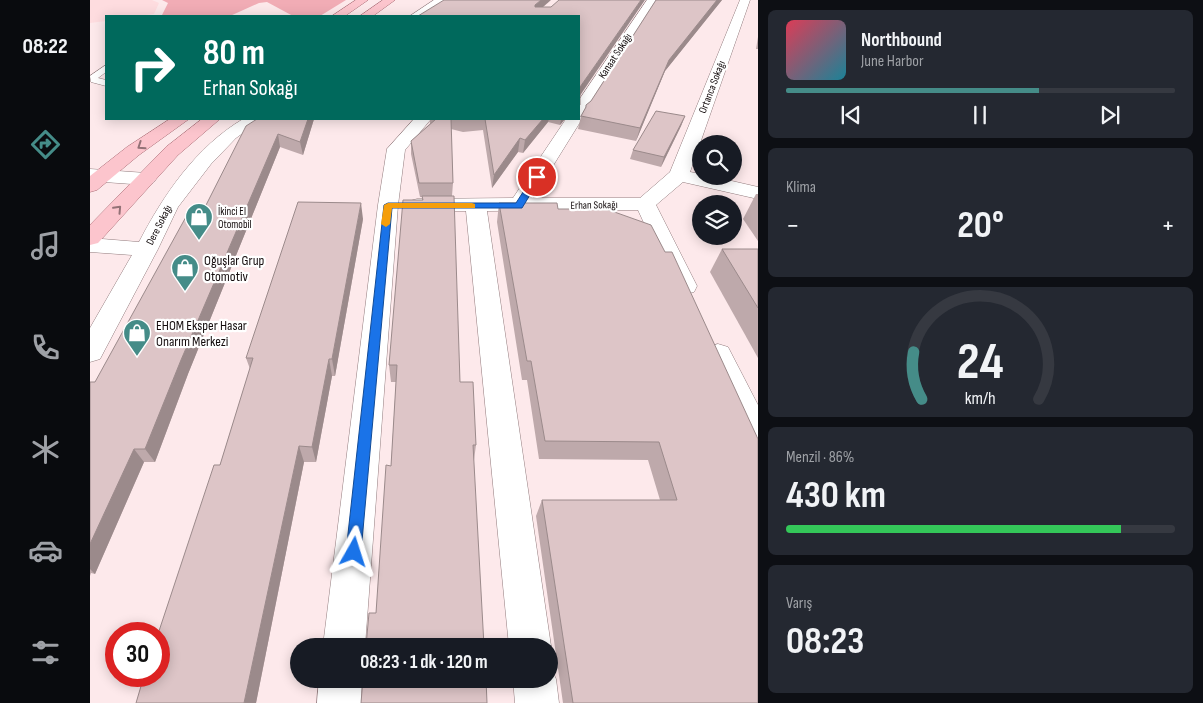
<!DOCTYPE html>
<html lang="tr">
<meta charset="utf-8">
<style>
:root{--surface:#171b24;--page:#242831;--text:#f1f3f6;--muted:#9ea1a6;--line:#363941;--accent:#458c88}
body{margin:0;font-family:"Sofia Sans Condensed",sans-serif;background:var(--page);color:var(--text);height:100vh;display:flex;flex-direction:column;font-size:19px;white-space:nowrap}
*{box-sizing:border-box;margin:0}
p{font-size:16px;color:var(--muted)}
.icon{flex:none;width:28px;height:28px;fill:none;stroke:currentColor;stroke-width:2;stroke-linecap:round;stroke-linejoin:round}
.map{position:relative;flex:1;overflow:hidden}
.details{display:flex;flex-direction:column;gap:10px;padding:10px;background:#0d0f14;width:445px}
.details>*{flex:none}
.top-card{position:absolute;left:15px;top:15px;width:475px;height:105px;border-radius:0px;box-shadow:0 2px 12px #0003;background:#00695c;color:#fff;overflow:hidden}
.tools{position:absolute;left:602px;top:135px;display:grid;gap:10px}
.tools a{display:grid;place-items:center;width:50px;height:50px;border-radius:50%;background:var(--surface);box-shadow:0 2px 12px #0003;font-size:25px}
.speed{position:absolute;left:15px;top:622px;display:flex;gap:10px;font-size:25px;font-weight:700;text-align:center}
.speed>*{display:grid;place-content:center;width:65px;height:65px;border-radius:50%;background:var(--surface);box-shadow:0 2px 12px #0003;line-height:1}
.speed .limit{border:8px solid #d22;background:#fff;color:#111}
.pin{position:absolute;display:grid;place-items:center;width:42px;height:42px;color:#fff;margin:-21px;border:2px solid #fff;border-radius:50%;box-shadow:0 1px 5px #0007}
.me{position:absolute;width:55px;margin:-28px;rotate:6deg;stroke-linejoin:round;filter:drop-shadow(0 0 4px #0008)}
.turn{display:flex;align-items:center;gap:18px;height:105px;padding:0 15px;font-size:22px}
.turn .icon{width:65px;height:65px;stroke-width:2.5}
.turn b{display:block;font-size:35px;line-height:42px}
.big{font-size:38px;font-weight:700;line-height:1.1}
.details .card{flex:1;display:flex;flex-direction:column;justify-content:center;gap:8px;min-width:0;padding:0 18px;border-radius:8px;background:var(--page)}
.details .dial{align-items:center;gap:0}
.dial svg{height:130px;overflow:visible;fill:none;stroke:var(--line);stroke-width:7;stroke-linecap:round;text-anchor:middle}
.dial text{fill:var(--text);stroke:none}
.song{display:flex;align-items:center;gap:15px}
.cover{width:60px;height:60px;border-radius:8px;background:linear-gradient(135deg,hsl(350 70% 55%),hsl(190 70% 35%))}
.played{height:5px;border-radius:2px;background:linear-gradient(90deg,var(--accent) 65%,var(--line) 65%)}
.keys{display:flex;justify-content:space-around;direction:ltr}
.heat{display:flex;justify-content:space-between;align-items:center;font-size:28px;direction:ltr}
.charge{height:8px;border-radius:4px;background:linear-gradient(90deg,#34c759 86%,var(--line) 0)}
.trip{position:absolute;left:200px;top:638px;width:268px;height:50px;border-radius:25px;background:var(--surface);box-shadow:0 2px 12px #0003;font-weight:700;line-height:50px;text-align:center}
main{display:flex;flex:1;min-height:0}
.menu{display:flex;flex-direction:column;width:90px;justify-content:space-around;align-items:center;background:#090b0e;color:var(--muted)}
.menu .icon{width:35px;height:35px}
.menu .current{color:var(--accent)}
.menu b{font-size:22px;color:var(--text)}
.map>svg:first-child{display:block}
</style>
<main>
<nav class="menu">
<b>08:22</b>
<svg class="icon current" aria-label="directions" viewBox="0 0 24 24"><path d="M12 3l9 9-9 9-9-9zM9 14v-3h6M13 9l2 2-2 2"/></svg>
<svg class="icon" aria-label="music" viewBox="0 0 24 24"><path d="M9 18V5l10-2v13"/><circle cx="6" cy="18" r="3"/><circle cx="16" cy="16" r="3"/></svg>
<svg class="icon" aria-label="phone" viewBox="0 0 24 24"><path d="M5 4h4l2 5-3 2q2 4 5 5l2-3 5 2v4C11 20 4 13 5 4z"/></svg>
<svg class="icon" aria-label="climate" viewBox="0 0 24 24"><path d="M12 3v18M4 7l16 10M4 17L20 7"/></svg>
<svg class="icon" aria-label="car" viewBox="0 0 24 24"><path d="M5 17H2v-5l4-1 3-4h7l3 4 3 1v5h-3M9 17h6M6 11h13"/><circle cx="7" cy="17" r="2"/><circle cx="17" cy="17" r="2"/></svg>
<svg class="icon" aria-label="filters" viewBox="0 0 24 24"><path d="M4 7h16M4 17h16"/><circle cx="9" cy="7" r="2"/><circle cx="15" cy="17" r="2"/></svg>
</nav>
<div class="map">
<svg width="668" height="703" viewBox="0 0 668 703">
<rect width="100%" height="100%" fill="#fde9eb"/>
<!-- built -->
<polygon fill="#fedcdf" points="0,0 62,0 69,3 64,14 48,16 16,16 16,21 0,23"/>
<!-- green -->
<polygon fill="#f1acb5" points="72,0 256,0 230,16 203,16 177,2 169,3 140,16 72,15 78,3"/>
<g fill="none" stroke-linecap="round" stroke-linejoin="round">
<defs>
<polygon id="service" points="16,65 16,72 8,78 16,80 16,86 1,82 0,76"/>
<g id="minor">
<polygon points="344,0 357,0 334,16 320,16"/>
<polygon points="557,0 567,0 497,112 495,115 490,116 492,119 443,198 550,198 580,172 650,0 660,0 600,172 611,174 611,176 620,176 668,187 668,199 593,182 566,205 607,286 604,292 595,294 586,292 583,286 548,210 397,211 461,646 459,651 459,646 419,646 376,211 327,211 320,209 317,205 320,201 327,199 423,198 476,119 489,119 489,100"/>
<path d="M153 119H172L146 138 121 164 88 207 68 249 10 359 0 362V328L42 255 0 252V238L49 242C74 194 106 147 153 119Z"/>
<polygon points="324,119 341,119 315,150 308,205 275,646 233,646 288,205 297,149"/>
<polygon points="0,169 56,173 63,175 66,179 63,183 56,185 0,181"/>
<polygon points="628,344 638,347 668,405 668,449 657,445 614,354 618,347"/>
<polygon points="459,664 466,679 469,703 425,703 423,679 459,679"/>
<polygon points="229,679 272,679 271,703 227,703"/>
</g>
<g id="primary">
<polygon points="266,0 278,0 255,16 242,16"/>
<polygon points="293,0 305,0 283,16 270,16"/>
<polygon points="80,119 99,119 49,155 7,190 0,192 0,176 37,147"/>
<polygon points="112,119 130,119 88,155 8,243 0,245 0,225 76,147"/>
</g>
</defs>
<!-- service casing -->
<use href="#service" stroke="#927c7e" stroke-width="1"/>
<!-- minor casing -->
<use href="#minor" stroke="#927c7e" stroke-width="1"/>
<!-- primary casing -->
<use href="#primary" stroke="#a96b74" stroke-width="1"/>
<!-- service -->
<use href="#service" fill="#fff" fill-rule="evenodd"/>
<!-- minor -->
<use href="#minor" fill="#fff" fill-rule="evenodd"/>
<!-- primary -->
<use href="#primary" fill="#fcc5cd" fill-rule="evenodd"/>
</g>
<!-- wall -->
<g fill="#bea9ab">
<polygon points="566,0 632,0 575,71 546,141 488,129 491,116 495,110 496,105 501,101"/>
<polygon points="668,37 668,49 666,49"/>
<polygon points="595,116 591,126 571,167 540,159 543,150"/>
<polygon points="167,119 224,119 213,155 190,147 98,374 65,462 54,462 5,574 1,573 0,576 0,382 5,382 111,215"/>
<polygon points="340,119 475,119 470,125 458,122 433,153 428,152 402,188 393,130 373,132 361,129 363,183 362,196 370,382 386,445 384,460 286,613 301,466 306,382 301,382 299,365 332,200 332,197 330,197 321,154 321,141 340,124"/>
<polygon points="666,194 668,194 668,241 653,219"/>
<polygon points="409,203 468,209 516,209 668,703 473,703 446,516 452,500 570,500 558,460 449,459 437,380 432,380 407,222"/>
<polygon points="273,219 245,376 242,376 226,462 214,462 166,703 46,703 130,465 160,369 156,358"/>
<polygon points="632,249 668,249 668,358 620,272"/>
</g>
<!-- shaded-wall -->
<g fill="#9b8a8b">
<polygon points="451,0 461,0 444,15 445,5"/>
<polygon points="551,0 555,0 489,97 490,87"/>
<polygon points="627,0 632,0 575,71 546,141 550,128 579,60"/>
<polygon points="595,116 591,126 571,167 574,157"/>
<polygon points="218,119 224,119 213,155 210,142"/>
<polygon points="453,119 459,119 458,122 433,153 435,140"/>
<polygon points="471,119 475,119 470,125"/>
<polygon points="188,134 190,147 98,374 65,462 55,449 91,360"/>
<polygon points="430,138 428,152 402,188 404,175"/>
<polygon points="271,203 273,219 245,376 242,359"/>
<polygon points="239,359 242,376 226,462 222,447"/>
<polygon points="209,446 214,462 166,703 154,703"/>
<polygon points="44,449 54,462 5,574 0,569 0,544"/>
</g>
<!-- building -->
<g fill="#ddc5c7" stroke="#9b8a8b">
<polygon points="354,0 451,0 445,5 445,7 461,7 469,0 551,0 490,87 490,105 489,105 489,16 328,16"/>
<polygon points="566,0 627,0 579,60 550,128 491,116 496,107 496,105 501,101"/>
<polygon points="566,111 595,116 574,157 543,150"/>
<polygon points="167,119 218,119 210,142 188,134 91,360 55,449 44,449 0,544 0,382 5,382 97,215 111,215 156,126"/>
<polygon points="346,119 361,119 363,183 329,183 321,141"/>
<polygon points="395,119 453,119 435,140 430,138 404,175"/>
<polygon points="332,196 364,196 370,382 383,382 386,445 383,445 394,646 276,646 279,613 286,613 296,465 301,466 307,365 299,365 313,200 333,200"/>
<polygon points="208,202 271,203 242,359 239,359 222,447 209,446 154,703 46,703 54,676 69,676 68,634 124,465 130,465 163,358 156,358"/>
<polygon points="409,203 467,203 468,209 516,209 561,225 575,252 582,252 668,439 668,703 483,703 452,500 587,500 569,442 455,441 441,361 437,361"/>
<polygon points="632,249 668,249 668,308"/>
<polygon points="273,679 396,679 397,703 271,703"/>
</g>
<!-- one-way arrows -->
<defs><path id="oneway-chevron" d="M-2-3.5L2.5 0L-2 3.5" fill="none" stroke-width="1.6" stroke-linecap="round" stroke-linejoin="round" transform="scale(1.25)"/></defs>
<g stroke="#937176">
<use href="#oneway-chevron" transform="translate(51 146) rotate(146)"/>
<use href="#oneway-chevron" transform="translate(28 209) rotate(-47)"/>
</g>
<!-- route -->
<polygon fill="#1a73e8" stroke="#114b97" points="444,175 451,177 432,208 302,208 271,552 269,558 264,560 258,558 256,552 294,205 298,203 426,203"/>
<!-- slow -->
<polygon fill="#f59e0b" points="382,203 385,204 385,208 302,208 300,224 296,227 291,224 294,205 298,203"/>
<!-- icons -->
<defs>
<symbol id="shop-pin" viewBox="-11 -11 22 30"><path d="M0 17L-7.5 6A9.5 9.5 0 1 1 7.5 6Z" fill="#458c88" stroke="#fff"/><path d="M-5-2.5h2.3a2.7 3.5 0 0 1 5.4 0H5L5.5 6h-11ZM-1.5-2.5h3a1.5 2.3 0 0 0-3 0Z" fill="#fff"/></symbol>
</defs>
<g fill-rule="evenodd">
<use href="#shop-pin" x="93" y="201" width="32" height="43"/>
<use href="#shop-pin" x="79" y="252" width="32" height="43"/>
<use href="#shop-pin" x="31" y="317" width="32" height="43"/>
</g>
<g text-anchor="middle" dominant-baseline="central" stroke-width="4.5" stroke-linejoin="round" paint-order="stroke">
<!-- far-street labels -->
<g font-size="11" fill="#130b0c" stroke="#fff">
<text transform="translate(525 56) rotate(-57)">Kanaat Sokağı</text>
<text transform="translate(622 87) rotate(-69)">Ortanca Sokağı</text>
<text transform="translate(504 205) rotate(-1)">Erhan Sokağı</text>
<text transform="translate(69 225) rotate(-63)">Dere Sokağı</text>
</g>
<!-- far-poi labels -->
<g font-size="11" fill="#130b0c" stroke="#fff" text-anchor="start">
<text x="128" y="211">İkinci El<tspan x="128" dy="13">Otomobil</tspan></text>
</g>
<!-- poi labels -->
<g font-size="14" fill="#130b0c" stroke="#fff" text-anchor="start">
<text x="114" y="260">Oğuşlar Grup<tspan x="114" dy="16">Otomotiv</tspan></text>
<text x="66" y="325">EHOM Eksper Hasar<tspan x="66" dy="16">Onarım Merkezi</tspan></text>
</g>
</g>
</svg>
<div class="tools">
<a><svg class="icon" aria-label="search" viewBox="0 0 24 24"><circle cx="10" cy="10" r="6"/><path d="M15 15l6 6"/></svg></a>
<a><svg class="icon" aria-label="layers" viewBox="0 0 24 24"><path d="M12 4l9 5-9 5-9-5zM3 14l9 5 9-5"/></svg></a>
</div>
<div class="speed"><div class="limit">30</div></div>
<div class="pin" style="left:447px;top:177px;background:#d93025"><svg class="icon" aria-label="arrive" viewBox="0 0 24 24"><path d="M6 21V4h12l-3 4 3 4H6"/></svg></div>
<svg class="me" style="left:264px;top:552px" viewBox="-20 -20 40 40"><path d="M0-17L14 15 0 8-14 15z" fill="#1a73e8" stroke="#fff" stroke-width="4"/></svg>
<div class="trip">08:23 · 1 dk · 120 m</div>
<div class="top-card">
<div class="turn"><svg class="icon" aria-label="right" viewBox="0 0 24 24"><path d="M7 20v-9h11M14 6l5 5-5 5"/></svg><div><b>80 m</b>Erhan Sokağı</div></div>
</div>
</div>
<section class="details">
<div class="card">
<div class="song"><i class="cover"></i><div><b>Northbound</b><p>June Harbor</p></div></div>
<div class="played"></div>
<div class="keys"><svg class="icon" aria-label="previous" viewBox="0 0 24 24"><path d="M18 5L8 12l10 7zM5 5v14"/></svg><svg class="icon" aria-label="pause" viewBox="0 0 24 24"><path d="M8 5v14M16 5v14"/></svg><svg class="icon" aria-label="next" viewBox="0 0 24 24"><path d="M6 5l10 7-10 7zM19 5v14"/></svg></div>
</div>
<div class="card"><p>Klima</p>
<div class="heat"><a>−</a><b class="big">20°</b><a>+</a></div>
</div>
<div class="card dial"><svg viewBox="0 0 100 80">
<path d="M14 69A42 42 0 1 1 86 69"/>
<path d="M14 69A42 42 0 0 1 9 40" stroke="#458c88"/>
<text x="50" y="56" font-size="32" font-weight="700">24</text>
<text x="50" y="72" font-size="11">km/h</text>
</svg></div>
<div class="card"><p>Menzil · 86%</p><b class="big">430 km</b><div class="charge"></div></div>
<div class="card"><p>Varış</p><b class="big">08:23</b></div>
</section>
</main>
